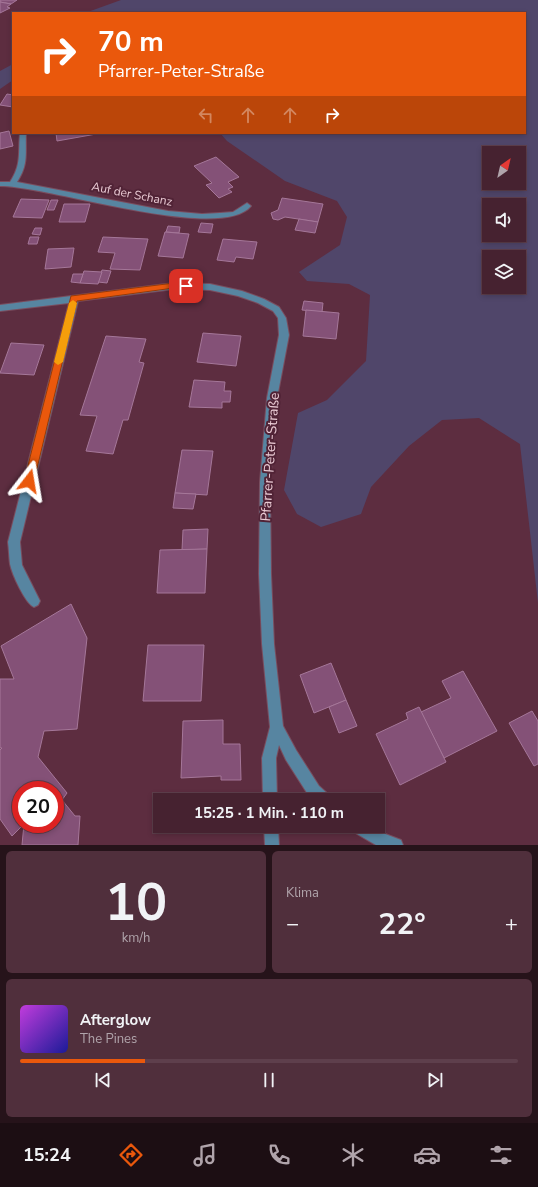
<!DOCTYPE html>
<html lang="de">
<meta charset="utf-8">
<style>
:root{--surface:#462230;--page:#502f3c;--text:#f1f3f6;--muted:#b0a4ab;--line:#5e3f4c;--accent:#ea580c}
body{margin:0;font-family:"Nunito Sans",sans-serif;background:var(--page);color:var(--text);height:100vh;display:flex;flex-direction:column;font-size:15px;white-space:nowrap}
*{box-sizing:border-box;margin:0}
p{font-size:13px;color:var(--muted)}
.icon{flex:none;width:22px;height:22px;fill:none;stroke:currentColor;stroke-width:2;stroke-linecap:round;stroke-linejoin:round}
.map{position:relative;height:845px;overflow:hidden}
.side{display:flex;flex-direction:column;gap:6px;padding:6px;background:#26131a;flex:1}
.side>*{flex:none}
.guide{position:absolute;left:12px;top:12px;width:514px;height:122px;border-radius:0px;box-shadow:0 2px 6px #0003,0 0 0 1px var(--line);background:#ea580c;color:#fff;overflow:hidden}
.needle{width:26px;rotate:34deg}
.fabs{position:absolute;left:482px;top:146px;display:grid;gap:8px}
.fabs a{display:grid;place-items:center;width:44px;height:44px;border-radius:0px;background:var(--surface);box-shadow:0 2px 6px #0003,0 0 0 1px var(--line);font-size:20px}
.speed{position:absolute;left:12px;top:781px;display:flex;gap:8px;font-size:20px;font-weight:700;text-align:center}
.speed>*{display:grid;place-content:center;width:52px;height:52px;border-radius:50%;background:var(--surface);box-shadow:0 2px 6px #0003,0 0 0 1px var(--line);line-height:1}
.speed .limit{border:6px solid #d22;background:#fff;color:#111}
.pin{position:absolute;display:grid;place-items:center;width:34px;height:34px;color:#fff;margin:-17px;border-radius:8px;box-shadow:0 2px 6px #0006}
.me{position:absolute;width:44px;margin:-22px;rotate:14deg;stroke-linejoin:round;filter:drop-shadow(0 0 3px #0008)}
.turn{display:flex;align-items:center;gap:14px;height:84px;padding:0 20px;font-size:18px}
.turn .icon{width:52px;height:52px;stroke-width:2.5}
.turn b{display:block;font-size:28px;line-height:34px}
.lanes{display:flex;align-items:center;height:38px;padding:0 20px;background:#0003;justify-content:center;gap:20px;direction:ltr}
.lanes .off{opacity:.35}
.big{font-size:30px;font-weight:700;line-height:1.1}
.side .tile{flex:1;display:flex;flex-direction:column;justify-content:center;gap:6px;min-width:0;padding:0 14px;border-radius:6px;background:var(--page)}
.side .dial{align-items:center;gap:0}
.dial b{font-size:52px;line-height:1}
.song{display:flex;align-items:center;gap:12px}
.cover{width:48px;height:48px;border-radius:6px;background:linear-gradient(135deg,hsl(290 70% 55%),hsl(240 70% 35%))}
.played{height:4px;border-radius:2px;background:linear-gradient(90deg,var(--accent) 25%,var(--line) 25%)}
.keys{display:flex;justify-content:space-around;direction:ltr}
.heat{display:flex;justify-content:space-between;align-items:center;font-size:22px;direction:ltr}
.side .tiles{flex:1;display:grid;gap:6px;grid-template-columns:1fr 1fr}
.tile:last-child{grid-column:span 2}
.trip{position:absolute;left:153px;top:793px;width:232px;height:40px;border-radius:0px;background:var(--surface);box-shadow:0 2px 6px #0003,0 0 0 1px var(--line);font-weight:700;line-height:40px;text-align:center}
.dock{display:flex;height:64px;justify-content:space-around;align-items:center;background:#1c0e13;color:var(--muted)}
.dock .icon{width:28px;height:28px}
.dock .selected{color:var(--accent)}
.dock b{font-size:18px;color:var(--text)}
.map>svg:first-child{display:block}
</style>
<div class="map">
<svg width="538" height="845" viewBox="0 0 538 845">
<rect width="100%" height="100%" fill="#5d2d40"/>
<!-- green -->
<g fill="#50466a" fill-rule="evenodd">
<path d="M121 0H538V603L520 444 479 418 442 420 409 446 371 487 361 514 321 527 297 514 284 490 298 413 327 400 366 361 370 295 349 284 307 281 299 272 340 245 347 217 337 201 285 181 227 141 220 133H525V13H85ZM489 153H519V183H489ZM489 205H519V235H489ZM489 257H519V287H489Z"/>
<polygon points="13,64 13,80 0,89 0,71"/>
</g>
<!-- building -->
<g fill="#845177" stroke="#a57799">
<polygon points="0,0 17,0 11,4 0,2"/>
<polygon points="0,2 11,4 7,7 10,8 0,13"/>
<polygon points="7,94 13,95 13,107 0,105"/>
<polygon points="9,131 13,146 0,149 0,133"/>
<polygon points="56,133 102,133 57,141"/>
<polygon points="216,157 239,177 228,182 233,187 228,189 232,192 219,198 206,185 212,183 194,166"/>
<polygon points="282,198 323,204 318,222 285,217 278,220 273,219 271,213 278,210"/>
<polygon points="21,199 49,200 42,218 13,217"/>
<polygon points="51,200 58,200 54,210 47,210"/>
<polygon points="64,204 90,204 85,222 59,222"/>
<polygon points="299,219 318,222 315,233 295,230"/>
<polygon points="201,223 213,224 211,233 198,232"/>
<polygon points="168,226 180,227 179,233 166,232"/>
<polygon points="35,228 42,228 40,235 32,234"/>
<polygon points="165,232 189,234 183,258 158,256"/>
<polygon points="30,237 39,237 37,244 28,244"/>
<polygon points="103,237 148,239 140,270 110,269 115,253 98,252"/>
<polygon points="223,239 257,242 253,259 236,257 234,262 217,260"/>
<polygon points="74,248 71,267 45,269 48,249"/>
<polygon points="102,270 111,271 107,283 98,282"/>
<polygon points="84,271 102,272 98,284 80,283"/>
<polygon points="73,274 83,274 80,283 71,282"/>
<polygon points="304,301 323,303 322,312 302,310"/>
<polygon points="306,310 339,313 336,339 303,336"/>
<polygon points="203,333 241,336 236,366 197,362"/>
<polygon points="106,336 146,339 139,362 144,363 128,420 123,420 113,454 86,451 97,416 80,415"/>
<polygon points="11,343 44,345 34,375 0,373"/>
<polygon points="194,380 225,382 224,391 231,391 230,402 222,402 222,408 189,407"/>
<polygon points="182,450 213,451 207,495 175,493"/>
<polygon points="175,493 196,494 193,509 173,508"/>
<polygon points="208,529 207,549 182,550 183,530"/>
<polygon points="207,549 205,593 157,593 160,550"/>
<polygon points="71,604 87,638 77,729 44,731 38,757 67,793 62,800 75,816 80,816 78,845 22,845 24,824 55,824 55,790 21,790 21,824 24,824 12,836 0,819 0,750 2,748 0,748 0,679 14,679 1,646"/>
<polygon points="148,645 204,645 201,701 143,701"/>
<polygon points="331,663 346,700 314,713 300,675"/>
<polygon points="463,671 497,731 444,758 421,712 451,698 442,681"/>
<polygon points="346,700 357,726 339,733 329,707"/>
<polygon points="419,707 446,762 400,785 376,734 408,719 406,713"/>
<polygon points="532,711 538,721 538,764 534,766 509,723"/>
<polygon points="223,720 223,744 240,744 241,780 221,780 221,776 181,778 183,721"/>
</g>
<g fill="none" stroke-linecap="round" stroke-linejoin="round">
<defs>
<g id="minor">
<path d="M20 133H26C25 153 29 164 17 182L168 211 202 214 220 213 233 212 247 203 251 206C220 243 50 186 0 186V182H10C22 164 18 153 20 133Z"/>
<path d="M174 283 210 284 242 291 264 299 279 307 286 318 289 335 277 398 270 482 271 574 274 644 283 726 296 750 319 786 329 795 331 800H314L309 796 286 760 279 745 276 758 277 800H263L262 758 270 727 262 644 259 574 260 482 267 398 279 335 278 318 273 311 258 303 238 296 210 290 174 289 78 301 20 542 22 565 40 601 38 605 34 607C25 603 12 574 10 564 9 557 9 549 8 542L69 303 0 311V305Z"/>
<polygon points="264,826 278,826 279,845 265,845"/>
<polygon points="350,826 370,826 380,832 401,840 403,845 376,845 352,831"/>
</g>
</defs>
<!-- minor casing -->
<use href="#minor" stroke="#794d5e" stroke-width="2"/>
<!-- minor -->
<use href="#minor" fill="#5785a1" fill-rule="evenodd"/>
</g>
<!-- route -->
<polygon fill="#ea580c" stroke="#983908" points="174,283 186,283 190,286 186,289 174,288 77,301 34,481 32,484 29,486 25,484 24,481 71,296"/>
<!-- slow -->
<polygon fill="#f59e0b" points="73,300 77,303 63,362 58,365 54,362 69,303"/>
<g text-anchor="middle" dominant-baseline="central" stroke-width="4" stroke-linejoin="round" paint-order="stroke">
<!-- far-street labels -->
<g font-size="12" fill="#eacbd5" stroke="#512336">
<text transform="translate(132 194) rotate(11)">Auf der Schanz</text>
</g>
<!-- street labels -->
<g font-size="14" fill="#eacbd5" stroke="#512336">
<text transform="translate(270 457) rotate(-86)">Pfarrer-Peter-Straße</text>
</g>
</g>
</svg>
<div class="fabs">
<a><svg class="needle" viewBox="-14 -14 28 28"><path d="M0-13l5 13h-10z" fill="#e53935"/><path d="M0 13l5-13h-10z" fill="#b0a4ab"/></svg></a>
<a><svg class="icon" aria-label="sound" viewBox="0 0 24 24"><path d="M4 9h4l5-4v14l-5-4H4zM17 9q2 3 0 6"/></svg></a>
<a><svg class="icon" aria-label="layers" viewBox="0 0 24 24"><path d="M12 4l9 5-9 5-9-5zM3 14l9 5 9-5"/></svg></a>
</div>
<div class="speed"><div class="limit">20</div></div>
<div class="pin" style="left:186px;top:286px;background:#d93025"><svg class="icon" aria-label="arrive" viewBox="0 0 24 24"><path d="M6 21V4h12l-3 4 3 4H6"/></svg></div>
<svg class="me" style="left:29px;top:481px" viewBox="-20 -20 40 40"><path d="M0-17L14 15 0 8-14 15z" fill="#ea580c" stroke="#fff" stroke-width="4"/></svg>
<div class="trip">15:25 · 1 Min. · 110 m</div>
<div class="guide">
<div class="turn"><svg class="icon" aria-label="right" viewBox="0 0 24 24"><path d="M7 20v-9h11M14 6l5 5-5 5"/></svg><div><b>70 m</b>Pfarrer-Peter-Straße</div></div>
<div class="lanes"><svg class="icon off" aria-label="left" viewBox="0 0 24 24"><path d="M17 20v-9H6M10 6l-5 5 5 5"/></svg><svg class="icon off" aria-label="ahead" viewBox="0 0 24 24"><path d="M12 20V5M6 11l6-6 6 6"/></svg><svg class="icon off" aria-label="ahead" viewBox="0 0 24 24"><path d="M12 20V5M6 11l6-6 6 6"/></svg><svg class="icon" aria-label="right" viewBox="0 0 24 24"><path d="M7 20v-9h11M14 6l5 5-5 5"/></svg></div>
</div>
</div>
<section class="side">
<div class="tiles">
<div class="tile dial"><b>10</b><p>km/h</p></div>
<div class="tile"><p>Klima</p>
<div class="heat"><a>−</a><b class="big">22°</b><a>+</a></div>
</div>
<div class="tile">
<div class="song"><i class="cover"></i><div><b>Afterglow</b><p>The Pines</p></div></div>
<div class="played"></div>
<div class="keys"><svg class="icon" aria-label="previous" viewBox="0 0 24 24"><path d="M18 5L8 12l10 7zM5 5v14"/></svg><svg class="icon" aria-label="pause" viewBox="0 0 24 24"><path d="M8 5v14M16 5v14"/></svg><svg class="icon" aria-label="next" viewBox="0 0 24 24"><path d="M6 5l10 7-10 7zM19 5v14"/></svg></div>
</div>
</div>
</section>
<nav class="dock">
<b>15:24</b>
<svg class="icon selected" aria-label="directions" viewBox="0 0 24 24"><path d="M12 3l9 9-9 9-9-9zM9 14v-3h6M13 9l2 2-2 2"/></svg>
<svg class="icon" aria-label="music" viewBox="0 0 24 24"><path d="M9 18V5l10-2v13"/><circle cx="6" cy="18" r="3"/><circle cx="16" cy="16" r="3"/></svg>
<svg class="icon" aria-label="phone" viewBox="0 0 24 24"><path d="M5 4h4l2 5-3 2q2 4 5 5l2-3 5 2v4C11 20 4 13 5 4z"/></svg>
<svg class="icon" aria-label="climate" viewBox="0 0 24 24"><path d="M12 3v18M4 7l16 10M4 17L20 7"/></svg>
<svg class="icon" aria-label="car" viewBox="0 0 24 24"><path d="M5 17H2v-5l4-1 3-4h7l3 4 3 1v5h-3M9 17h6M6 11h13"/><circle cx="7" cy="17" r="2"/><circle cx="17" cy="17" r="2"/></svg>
<svg class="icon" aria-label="filters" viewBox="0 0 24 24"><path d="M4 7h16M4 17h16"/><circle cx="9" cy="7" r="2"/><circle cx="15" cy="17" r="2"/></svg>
</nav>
